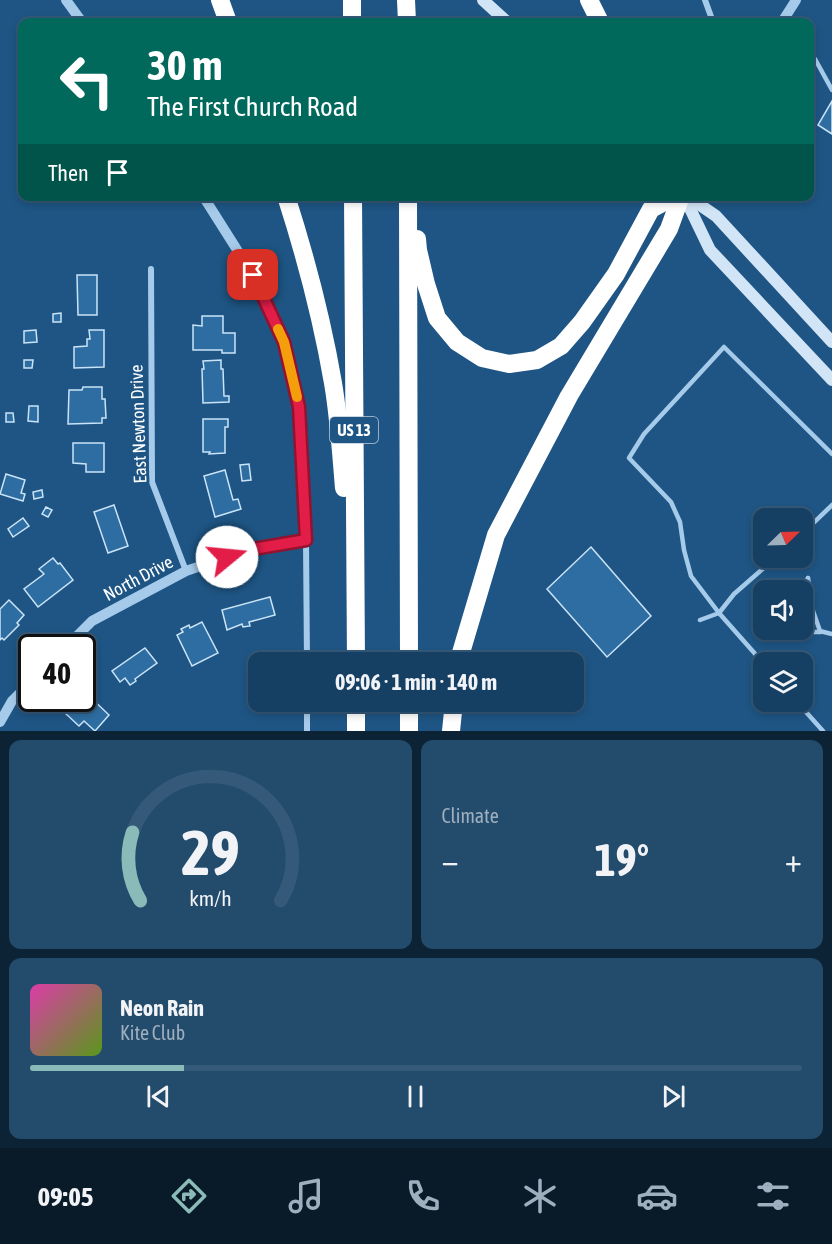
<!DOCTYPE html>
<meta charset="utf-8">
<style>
:root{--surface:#164063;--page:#234b6c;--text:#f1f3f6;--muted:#9eafbe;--line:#355978;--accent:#8bbbb9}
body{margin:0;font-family:"Asap Condensed",sans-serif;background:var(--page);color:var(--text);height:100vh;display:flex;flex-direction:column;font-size:22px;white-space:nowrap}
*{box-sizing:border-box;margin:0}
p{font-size:20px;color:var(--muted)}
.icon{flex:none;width:33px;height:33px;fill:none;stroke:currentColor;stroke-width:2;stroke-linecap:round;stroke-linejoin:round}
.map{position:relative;height:731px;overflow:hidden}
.side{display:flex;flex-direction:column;gap:9px;padding:9px;background:#0c2336;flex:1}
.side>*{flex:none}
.top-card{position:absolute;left:18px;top:18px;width:796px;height:183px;border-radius:12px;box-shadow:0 3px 9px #0003,0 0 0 2px var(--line);background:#00695c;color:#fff;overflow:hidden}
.needle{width:39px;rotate:67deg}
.controls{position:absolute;left:753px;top:508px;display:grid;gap:12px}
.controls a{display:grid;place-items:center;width:60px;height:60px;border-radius:12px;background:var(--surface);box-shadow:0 3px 9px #0003,0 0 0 2px var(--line);font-size:30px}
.speed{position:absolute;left:18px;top:634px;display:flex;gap:12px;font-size:30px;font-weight:700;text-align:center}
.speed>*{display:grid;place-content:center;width:78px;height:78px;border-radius:50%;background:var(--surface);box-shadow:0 3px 9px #0003,0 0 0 2px var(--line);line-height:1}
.speed .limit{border:3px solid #111;border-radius:9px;background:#fff;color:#111}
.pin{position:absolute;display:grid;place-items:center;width:51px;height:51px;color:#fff;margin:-26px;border-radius:12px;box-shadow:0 3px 9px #0006}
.me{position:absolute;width:66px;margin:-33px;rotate:73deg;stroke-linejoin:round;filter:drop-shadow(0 0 4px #0008)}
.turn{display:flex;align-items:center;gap:21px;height:126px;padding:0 30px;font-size:27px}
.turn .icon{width:78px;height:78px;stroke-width:2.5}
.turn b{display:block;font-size:42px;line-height:51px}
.then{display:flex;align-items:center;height:57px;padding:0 30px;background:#0003;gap:12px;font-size:22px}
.big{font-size:45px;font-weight:700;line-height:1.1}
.side .widget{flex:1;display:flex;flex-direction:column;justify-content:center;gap:9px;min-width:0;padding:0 21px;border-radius:12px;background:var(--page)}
.side .dial{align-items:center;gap:0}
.dial svg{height:156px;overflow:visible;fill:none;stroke:var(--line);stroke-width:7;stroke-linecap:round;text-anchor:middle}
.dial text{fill:var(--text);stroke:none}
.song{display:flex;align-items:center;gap:18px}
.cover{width:72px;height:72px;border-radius:9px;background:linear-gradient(135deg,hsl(320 70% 55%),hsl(90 70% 35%))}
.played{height:6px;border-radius:3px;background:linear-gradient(90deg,var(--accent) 20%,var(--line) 20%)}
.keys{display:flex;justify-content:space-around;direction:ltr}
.heat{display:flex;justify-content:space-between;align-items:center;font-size:33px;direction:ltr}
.side .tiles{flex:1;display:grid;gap:9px;grid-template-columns:1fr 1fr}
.widget:last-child{grid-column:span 2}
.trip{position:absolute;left:248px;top:652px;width:336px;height:60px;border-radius:12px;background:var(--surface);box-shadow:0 3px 9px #0003,0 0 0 2px var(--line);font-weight:700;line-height:60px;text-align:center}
.menu{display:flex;height:96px;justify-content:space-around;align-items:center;background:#091a28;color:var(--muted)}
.menu .icon{width:42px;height:42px}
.menu .selected{color:var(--accent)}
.menu b{font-size:27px;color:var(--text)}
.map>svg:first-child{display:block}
</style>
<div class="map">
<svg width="832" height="731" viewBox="0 0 832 731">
<rect width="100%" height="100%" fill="#1e5584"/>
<!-- building -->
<g fill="#2e6da1" stroke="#cae3f7" stroke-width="1.5">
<polygon points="832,101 832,134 818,125"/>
<polygon points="77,275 97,275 97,315 78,315"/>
<polygon points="61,313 61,322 53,322 53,314"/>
<polygon points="202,316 223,316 223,333 235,333 235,353 222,353 222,350 193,350 193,325 202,326"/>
<polygon points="36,330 37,342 24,343 24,331"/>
<polygon points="89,330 104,330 104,367 74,368 74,347 87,346 87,339 90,339"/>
<polygon points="24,360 33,360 32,368 24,368"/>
<polygon points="221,360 221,369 223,369 224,396 229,396 229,402 203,403 202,369 204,369 203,361"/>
<polygon points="83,387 102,387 102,399 105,399 106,418 102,418 102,423 68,424 69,390 82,390"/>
<polygon points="29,406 38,406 38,422 28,421"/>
<polygon points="6,413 13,413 14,422 6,422"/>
<polygon points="203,419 228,419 228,427 225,427 225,453 209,454 210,452 203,452"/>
<polygon points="73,443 104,443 104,472 86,472 86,464 73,463"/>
<polygon points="249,464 251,480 242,481 240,465"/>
<polygon points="225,470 233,500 238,499 241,509 215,517 204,476"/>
<polygon points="6,474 25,480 21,493 25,494 23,501 0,494"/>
<polygon points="42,490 43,497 34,499 33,492"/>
<polygon points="114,505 128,546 108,553 94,512"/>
<polygon points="46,507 52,510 48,517 42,514"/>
<polygon points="23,518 29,526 13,537 8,529"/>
<polygon points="591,547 651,616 607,657 547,589"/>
<polygon points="53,558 58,564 60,563 73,580 38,607 24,589 44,574 39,569"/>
<polygon points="270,597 275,615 249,622 250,626 243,627 242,624 227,630 222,610"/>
<polygon points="9,600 24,615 17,623 19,625 4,640 2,638 0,640 0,609"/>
<polygon points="202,622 218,653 192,666 177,635 183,632 181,629 189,625 190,628"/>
<polygon points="145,648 157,663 135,679 136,681 130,685 125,678 120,682 112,671"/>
<polygon points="84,691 109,715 95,731 84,721 79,726 64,712 74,702 71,699 82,699 82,693"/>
</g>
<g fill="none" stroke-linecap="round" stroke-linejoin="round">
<!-- service -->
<g stroke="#a6cbea" stroke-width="4.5">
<polyline points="815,59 832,90"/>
<polyline points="802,534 832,505"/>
<polyline points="808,578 813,611 820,631 832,634"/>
<polyline points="802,591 808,578"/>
<polyline points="700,620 719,613 691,576 684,550 680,522 671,502 629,458 644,434 724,347 832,454"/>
<polyline points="802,626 809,632 821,632"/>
<polyline points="764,664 719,613 734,594 775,558"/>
<polyline points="797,702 823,731"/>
</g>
<!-- minor -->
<g stroke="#a6cbea" stroke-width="6">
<polyline points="705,0 713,22"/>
<polyline points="151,269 152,482 186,571"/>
<polyline points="306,540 307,663"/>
<polyline points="307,702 307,731"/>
</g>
<!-- tertiary -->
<g stroke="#a6cbea" stroke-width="10">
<polyline points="66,0 82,22"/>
<polyline points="782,22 796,0"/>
<polyline points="65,648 92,621 186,571 247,550 306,540 299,407 284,342 253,275 203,196"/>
<polyline points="0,722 12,701 32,681"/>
</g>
<!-- secondary -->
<g stroke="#d1e5f7" stroke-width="12">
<polyline points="483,0 507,22"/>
<polyline points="684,196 710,250 832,380"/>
<polyline points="687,196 716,216 832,342"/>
</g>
<!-- motorway -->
<g stroke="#fff" stroke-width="18">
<polyline points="220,0 228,22"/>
<polyline points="352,0 352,22"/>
<polyline points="406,0 407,22"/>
<polyline points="589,0 600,22"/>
<path d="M286 196C306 258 322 319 333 383 339 418 341 453 344 488"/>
<polyline points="353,196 356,663"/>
<polyline points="408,196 409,663"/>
<polyline points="417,239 418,250 426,284 437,318 457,342 482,358 509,364 537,360 561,346 582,322 616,274 651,209 675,196"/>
<polyline points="459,663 460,656 496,535 569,396 669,229 681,196"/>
<polyline points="356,702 356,731"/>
<polyline points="409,702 409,731"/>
<polyline points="451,731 454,702"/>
</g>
</g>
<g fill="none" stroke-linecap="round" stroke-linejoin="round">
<defs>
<polyline id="route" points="227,557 247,550 306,540 299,407 284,342 253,275"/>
</defs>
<!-- route casing -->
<use href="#route" stroke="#92132f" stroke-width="15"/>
<!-- route -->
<use href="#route" stroke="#e11d48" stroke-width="10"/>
<!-- slow -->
<polyline stroke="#f59e0b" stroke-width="10" points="278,329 284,342 297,397"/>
</g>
<g text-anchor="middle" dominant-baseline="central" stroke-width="6" stroke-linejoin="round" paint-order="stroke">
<!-- shield labels -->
<rect fill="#1e5584" stroke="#bcccda" stroke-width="1.5" x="330" y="417" width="48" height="26" rx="4.5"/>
<g font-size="16" font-weight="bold" fill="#fff">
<text x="354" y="430">US 13</text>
</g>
<!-- street labels -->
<g font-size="18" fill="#fff" stroke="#1e5584">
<text transform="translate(138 424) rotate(-92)">East Newton Drive</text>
<text transform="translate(138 578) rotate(-28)">North Drive</text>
</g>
</g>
</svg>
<div class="controls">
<a><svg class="needle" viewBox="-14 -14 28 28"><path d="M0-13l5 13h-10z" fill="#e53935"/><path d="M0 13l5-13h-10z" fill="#9eafbe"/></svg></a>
<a><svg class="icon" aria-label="sound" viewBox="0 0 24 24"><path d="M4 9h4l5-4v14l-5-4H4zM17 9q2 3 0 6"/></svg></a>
<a><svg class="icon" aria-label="layers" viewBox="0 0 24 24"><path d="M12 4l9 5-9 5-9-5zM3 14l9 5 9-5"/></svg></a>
</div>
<div class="speed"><div class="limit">40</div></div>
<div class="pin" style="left:253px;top:275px;background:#d93025"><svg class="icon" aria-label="arrive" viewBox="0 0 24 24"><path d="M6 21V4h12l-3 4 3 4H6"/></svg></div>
<svg class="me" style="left:227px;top:557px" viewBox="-20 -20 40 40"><circle r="19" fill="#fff"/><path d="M0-13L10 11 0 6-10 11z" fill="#e11d48"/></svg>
<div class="trip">09:06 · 1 min · 140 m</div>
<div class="top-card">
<div class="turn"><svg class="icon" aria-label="left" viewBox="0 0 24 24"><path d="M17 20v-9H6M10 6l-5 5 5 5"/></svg><div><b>30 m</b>The First Church Road</div></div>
<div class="then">Then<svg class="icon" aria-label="arrive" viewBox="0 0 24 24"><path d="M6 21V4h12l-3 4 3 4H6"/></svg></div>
</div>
</div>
<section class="side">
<div class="tiles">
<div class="widget dial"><svg viewBox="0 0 100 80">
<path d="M14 69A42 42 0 1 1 86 69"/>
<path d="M14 69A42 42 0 0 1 10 34" stroke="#8bbbb9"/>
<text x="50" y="56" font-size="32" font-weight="700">29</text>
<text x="50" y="72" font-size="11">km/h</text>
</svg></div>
<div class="widget"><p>Climate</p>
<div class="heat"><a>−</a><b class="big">19°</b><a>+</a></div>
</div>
<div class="widget">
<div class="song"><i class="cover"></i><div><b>Neon Rain</b><p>Kite Club</p></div></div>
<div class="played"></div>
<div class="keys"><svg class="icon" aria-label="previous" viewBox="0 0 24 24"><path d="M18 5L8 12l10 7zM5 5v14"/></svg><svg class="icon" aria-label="pause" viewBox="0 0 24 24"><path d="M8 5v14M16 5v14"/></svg><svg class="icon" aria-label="next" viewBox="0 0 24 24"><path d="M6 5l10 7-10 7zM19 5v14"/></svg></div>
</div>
</div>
</section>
<nav class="menu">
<b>09:05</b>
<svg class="icon selected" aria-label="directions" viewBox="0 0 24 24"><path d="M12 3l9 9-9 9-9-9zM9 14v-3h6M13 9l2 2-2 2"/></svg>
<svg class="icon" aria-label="music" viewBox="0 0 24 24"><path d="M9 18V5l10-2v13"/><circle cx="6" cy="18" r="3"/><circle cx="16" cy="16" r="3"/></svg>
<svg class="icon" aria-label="phone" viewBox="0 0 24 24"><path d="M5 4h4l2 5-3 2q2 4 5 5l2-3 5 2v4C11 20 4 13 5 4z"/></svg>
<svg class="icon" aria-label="climate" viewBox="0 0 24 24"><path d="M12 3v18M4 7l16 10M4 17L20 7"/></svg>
<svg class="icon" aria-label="car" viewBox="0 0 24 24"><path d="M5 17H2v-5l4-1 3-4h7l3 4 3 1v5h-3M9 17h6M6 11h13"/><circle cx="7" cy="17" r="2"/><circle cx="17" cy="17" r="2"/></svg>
<svg class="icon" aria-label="filters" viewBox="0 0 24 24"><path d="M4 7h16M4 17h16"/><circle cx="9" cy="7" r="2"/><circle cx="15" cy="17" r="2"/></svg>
</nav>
